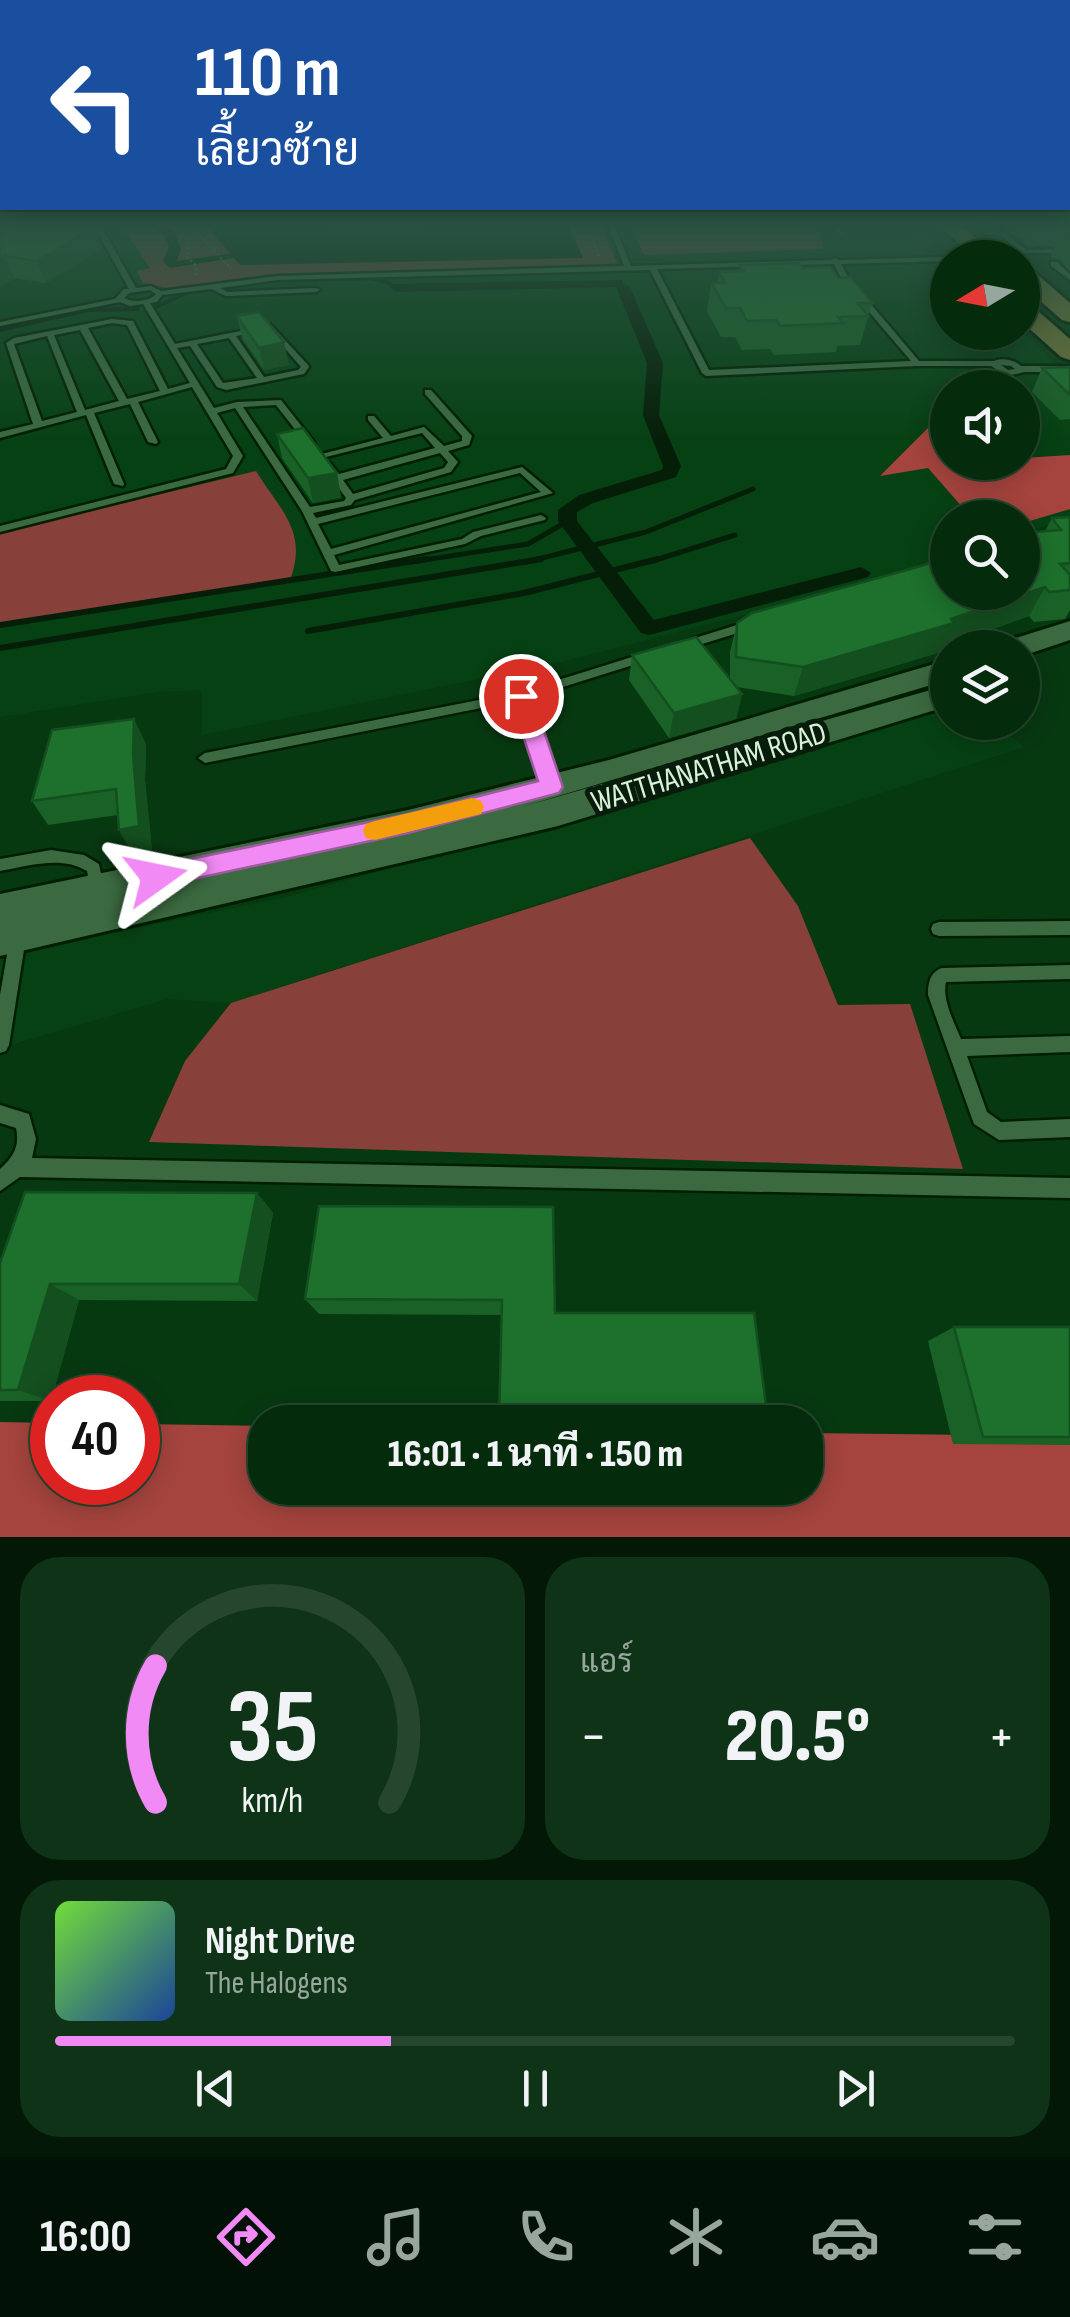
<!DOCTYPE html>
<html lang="th">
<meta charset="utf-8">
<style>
:root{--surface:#052b0d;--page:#0e3316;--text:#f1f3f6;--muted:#97a79d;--line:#26472e;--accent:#f18af4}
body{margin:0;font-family:"Sofia Sans Condensed",Sarabun,sans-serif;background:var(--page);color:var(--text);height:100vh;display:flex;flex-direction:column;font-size:38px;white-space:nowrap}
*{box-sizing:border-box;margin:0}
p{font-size:32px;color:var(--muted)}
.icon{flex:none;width:55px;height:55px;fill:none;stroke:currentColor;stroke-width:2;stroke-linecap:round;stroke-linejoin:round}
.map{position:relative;height:1537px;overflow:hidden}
.sheet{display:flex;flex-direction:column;gap:20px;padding:20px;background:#031807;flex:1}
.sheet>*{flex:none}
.guide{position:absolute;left:0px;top:0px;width:1070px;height:210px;box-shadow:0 5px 25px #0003,0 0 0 2px var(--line);background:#1a4fa0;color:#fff;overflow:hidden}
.needle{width:65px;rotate:260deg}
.buttons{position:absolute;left:930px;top:240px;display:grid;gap:20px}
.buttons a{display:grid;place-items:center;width:110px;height:110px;border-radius:50%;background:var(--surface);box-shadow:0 5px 25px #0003,0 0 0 2px var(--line);font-size:50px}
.speed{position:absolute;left:30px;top:1375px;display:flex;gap:20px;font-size:50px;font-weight:700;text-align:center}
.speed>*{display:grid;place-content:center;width:130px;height:130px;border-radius:50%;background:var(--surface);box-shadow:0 5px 25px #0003,0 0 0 2px var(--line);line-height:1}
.speed .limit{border:15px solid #d22;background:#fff;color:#111}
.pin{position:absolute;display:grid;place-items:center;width:85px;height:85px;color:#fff;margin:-42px;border:5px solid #fff;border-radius:50%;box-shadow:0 2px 10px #0007}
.me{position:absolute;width:110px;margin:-55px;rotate:78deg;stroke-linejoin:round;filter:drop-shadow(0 0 8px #0008)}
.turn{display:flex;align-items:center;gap:35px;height:210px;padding:0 30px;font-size:45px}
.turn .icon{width:130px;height:130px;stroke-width:2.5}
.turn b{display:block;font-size:70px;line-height:85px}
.big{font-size:75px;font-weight:800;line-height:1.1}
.sheet .widget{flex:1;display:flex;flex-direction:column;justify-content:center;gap:15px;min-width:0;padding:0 35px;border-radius:40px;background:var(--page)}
.sheet .dial{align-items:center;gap:0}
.dial svg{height:260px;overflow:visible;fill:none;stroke:var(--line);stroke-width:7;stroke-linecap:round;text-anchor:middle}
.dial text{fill:var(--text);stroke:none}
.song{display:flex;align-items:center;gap:30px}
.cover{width:120px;height:120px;border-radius:15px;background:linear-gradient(135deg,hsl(100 70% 55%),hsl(220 70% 35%))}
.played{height:10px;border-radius:5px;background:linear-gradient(90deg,var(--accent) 35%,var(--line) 35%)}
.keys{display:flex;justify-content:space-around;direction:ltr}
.heat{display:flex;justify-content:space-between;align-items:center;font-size:55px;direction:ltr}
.sheet .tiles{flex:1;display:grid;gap:20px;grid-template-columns:1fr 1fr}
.widget:last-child{grid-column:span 2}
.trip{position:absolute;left:248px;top:1405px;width:575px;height:100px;border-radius:40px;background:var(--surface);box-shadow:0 5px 25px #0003,0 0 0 2px var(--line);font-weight:800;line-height:100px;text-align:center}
.tabs{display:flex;height:160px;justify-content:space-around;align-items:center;background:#021105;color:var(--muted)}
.tabs .icon{width:70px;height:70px}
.tabs .active{color:var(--accent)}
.tabs b{font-size:45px;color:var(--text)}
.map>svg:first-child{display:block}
</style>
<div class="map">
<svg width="1070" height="1537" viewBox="0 0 1070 1537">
<rect width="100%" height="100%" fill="#073911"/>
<!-- built -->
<g fill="#064113" fill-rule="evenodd">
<path d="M0 224H911L947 259 948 332H1023L1070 378V518L1023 533 1022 518H948L947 557 853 587 549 665 202 735V690L157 692 0 717ZM948 388H1022V462H948Z"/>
<polygon points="947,699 948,722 995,723 1024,747 231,1003 167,999 0,1048 0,956 287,897 588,813"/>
</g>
<!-- green -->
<g fill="#88403a">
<polygon points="121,224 601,224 617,263 600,267 270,275 167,288 143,283 137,271 150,268"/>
<polygon points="631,224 812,224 820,234 823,249 644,255"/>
<path d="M256 471C282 513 309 532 289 583L0 627V533Z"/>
<polygon points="750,838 798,906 838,1005 910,1004 963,1169 149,1142 185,1061 231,1003"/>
</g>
<!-- forest -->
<g fill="#a5443e">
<polygon points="938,418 947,419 948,462 1022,462 1023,458 1070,455 1070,509 1023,523 1022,518 971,517 928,468 880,476"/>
<polygon points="0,1422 52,1423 52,1482 138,1482 138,1424 265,1426 265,1488 805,1488 805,1433 1070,1436 1070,1537 0,1537"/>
</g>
<!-- water -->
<g fill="#051e08">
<polygon points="205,224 375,228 568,224 583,258 240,265"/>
<polygon points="623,280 623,287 397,292 390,288 391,284"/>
</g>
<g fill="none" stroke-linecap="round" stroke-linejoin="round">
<!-- stream-far2 -->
<g stroke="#051e08" stroke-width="4">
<polyline points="268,280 372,278 391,284"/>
<polyline points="154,308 190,291"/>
<polyline points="0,330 88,310 138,309"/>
</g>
<!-- stream-far1 -->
<g stroke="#051e08" stroke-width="5">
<polyline points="411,562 528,544 568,521"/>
<polyline points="526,562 646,532 753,489"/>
<polyline points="649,562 735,535"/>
</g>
<!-- stream -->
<g stroke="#051e08" stroke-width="6">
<polyline points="0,625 427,559"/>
<polyline points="308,631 524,593 658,559"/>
<polyline points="0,648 541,559"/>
</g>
<!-- canal -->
<g fill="#051e08" fill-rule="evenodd">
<polygon points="137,224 173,229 181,248 177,261 234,253 240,257 170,268 163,261 169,248 164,234"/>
<polygon points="623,283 630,287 663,363 659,415 681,466 676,477 593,503 577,512 577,521 654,620 861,567 871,573 868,577 649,635 641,633 558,521 558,510 579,495 662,470 663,466 643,415 647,363 616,287"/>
</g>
<defs>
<g id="service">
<path d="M93 224H100L136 288 151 286 161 291 277 276 624 266 608 224H614L631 266 832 260 835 258 839 260 948 257 950 258H948V261L841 264 848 277 919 361H994C1002 357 1015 360 1021 366H1070V372H1025L1007 376 991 366H917L706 376 702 373 650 270 277 280 220 288 227 292 316 288 320 290 316 292 226 296 211 289 162 295 157 302 150 303 175 344 271 325 308 365 309 367 304 374 226 390 217 387 190 346 177 348 214 408 237 402 281 400 314 442V446H308L276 405 243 407 310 507 344 501 346 498 322 465 324 463H330L339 474 435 448 422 433 318 459V455L383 438 368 420V416H374L391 436 424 427 444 446 462 441V436L425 394V390H431L472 436 469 445 448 451 458 462 451 472 355 500 351 505 313 513 316 518 522 467 553 493 334 555 339 565 462 539 473 532 541 515 546 518 545 520 481 536 465 544 335 572 331 571 302 511 235 408 217 413 243 456 233 473 0 532V526L226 469 233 456 192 387 138 402 158 442 156 444 148 442 130 404 94 413 124 484 123 486 114 484 86 415 0 438V432L33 424 6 343 14 338 112 319 133 321 168 389 190 383 143 304 130 306 120 302 0 326V322L115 299 124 289H129ZM834 264 842 280 911 361 709 370 657 269ZM150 290 156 294C149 302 133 303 124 298L129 293ZM112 323 127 325 160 391 127 399 88 328ZM80 330 119 401 85 410 54 335ZM269 330 301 367 298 370 264 377 236 336ZM47 336 77 412 42 421 14 344ZM229 338 257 378 223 383 197 344ZM1001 365 1011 366 1015 369 1008 370ZM440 453 448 462 444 468 353 494 343 480ZM520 473 541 492 331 549 318 524Z"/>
<polygon points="831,224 838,224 844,235 840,235"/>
<polygon points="987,231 1004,232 1027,250 1070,249 1070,253 1023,253 1000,235 985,234"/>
<polygon points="1051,262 1057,262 1070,274 1070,280 1051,266"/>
<polygon points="753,620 757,621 759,624 757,627 683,650 677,646 679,643"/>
<polygon points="648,652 652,653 654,656 652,659 528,698 558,787 556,791 546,791 544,787 516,701 205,763 198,758 205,753 520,692"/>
<path d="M51 850 84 855 99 864 104 889 101 894 96 895 91 894 87 871C61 855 28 866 0 871V859Z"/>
<polygon points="1070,921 1070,935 939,936 933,934 931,929 933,924 939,922"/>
<polygon points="18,930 24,932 26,937 9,1045 6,1051 0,1053 0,995 10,937 12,932"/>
<path d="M1070 965V979L946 982C942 1000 954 1022 961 1039L1070 1036V1052L967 1056 987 1112 1001 1122 1070 1119V1137L999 1140 974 1124 928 995C928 983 930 972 942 968Z"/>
<path d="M0 1105 29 1114 36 1139 32 1158 1070 1178V1198L20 1177 0 1191V1169C13 1157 20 1147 16 1128L0 1123Z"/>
</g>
<g id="tertiary">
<polygon points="1070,621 1070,640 1022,656 1022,648 1002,648 1006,641"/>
<polygon points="948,660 948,680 518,808 948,685 948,706 558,826 0,956 0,894 408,810 609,760"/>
</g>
<g id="primary">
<polygon points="938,224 961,224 999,258 975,258"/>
<polygon points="1022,266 1030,268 1070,303 1070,322 1062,320 1022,285"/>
<polygon points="1022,302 1030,304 1070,339 1070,360 1061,357 1022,322"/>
</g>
</defs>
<!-- service casing -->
<use href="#service" stroke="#001e02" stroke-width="5"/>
<!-- tertiary casing -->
<use href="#tertiary" stroke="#001e02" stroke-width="6"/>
<!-- primary casing -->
<use href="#primary" stroke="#001e02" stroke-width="6"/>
<!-- path -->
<g stroke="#5e8664" stroke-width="2.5" stroke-dasharray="2.5 2.5" stroke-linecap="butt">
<polyline points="179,224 189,243 187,257 196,266 196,275"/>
<polyline points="190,224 231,269"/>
<polyline points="581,224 593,239 599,257"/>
<polyline points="591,224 601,242"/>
</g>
<!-- service -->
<use href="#service" fill="#3b6a40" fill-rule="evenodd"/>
<!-- tertiary -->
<use href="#tertiary" fill="#3b6a40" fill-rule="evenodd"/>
<!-- primary -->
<use href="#primary" fill="#757537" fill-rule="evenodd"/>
</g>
<!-- wall -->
<g fill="#196126">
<polygon points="0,224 102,248 46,283 14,278 0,287"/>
<polygon points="1006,224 1070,224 1070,272 1060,259 1051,257 1055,246 1028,246 1005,228"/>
<polygon points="740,265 803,268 838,278 872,303 860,345 837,346 836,352 774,355 770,349 742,350 735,337 721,337 707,311 711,283 717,283 719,272 740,271"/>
<polygon points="948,285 948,324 933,307 940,286"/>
<polygon points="237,316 289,365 264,370 242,338"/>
<polygon points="955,332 1005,332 1002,339 962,340"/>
<polygon points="1070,367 1070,419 1060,420 1032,392 1042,368"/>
<polygon points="277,434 337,473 341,497 313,503 282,458"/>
<polygon points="1070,517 1070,610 1065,619 1034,622 1029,616 943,647 941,652 794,696 737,687 742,694 736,719 669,738 629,680 632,655 730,679 730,652 737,623 1045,531 1052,518"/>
<polygon points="146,744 145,780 152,850 133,854 119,830 118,815 48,825 32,801"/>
<polygon points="257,1193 273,1213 257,1301 79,1300 51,1401 0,1401 0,1263"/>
<polygon points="553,1207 555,1313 768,1421 500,1422 502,1315 319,1314 305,1299"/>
<polygon points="954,1327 1070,1327 1070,1445 953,1444 928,1341"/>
</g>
<!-- shaded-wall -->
<g fill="#144f1f">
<polygon points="95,227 102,248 46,283 37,261"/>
<polygon points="5,256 14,278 0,287 0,259"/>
<polygon points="284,342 289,365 264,370 259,348"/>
<polygon points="337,473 341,497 313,503 308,478"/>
<polygon points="1045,587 1029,616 943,647 941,652 794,696 803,667 951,619"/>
<polygon points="742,694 736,719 669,738 674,713"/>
<polygon points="134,719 146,744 145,780 152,850 133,854 119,830 133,755"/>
<polygon points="257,1193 273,1213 257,1301 239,1284"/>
<polygon points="50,1284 79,1300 51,1401 18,1390"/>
</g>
<!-- building -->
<g fill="#1d712c" stroke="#144f1f" stroke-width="2.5">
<polygon points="0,224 78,224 95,227 37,261 5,256 0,259"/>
<polygon points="799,263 803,268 830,267 838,278 851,277 872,303 858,303 868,316 838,317 843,323 780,326 776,320 747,321 740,308 726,308 711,283 725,283 719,272 744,271 740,265"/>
<polygon points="259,312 284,342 259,348 237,316"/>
<polygon points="1070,367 1070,395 1042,368"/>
<polygon points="303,428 337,473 308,478 277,434"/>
<polygon points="1070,517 1070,563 1060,564 1070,575 1070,590 1049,592 1045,587 951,619 954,623 803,667 736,657 737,623 752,613 921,566 948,557 948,592 1022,592 1022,533 1061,530 1052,518"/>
<polygon points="696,637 742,694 674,713 632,655"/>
<polygon points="134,719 133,755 139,826 119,830 116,789 32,801 52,730"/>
<polygon points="25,1192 257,1193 239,1284 50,1284 18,1390 0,1390 0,1263"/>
<polygon points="319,1206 553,1207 555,1313 754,1313 768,1421 499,1421 502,1300 305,1299"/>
<polygon points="954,1327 1070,1327 1070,1437 983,1437"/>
</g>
<!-- sky -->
<linearGradient id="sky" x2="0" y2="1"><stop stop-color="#041f09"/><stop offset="0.51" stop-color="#2b5443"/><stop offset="1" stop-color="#2b5443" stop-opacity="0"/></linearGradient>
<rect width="1070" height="440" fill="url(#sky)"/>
<!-- route -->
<polygon fill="#f18af4" stroke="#9d5a9f" stroke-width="2.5" points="521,688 532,696 563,787 559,793 408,833 156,887 148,884 144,877 148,869 156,866 408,814 538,781 510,696"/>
<!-- slow -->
<polygon fill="#f59e0b" points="472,798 481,801 484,807 481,814 375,840 366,838 363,831 366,824 375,821"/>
<g text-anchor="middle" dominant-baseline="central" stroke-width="10" stroke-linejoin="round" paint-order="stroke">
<!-- street labels -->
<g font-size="32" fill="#d8f1d8" stroke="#081c0b">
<text transform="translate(709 768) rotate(-17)">WATTHANATHAM ROAD</text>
</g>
</g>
</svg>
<div class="buttons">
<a><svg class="needle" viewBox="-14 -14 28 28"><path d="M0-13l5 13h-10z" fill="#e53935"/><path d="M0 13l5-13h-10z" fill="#97a79d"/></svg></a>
<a><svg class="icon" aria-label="sound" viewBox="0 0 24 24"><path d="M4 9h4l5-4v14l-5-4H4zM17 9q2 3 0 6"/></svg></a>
<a><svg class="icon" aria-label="search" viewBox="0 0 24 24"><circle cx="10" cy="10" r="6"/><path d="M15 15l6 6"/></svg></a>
<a><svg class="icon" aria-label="layers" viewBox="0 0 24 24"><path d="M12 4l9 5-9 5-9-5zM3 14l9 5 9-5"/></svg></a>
</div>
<div class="speed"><div class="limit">40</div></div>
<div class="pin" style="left:521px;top:696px;background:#d93025"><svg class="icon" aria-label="arrive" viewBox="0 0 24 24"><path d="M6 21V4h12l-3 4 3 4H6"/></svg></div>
<svg class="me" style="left:156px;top:877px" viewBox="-20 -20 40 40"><path d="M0-17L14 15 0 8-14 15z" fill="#f18af4" stroke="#fff" stroke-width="4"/></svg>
<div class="trip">16:01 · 1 นาที · 150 m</div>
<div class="guide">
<div class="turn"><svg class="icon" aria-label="left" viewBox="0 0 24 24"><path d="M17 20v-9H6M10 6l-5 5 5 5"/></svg><div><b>110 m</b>เลี้ยวซ้าย</div></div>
</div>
</div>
<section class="sheet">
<div class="tiles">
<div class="widget dial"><svg viewBox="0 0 100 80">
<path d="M14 69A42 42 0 1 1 86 69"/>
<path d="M14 69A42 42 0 0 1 14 27" stroke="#f18af4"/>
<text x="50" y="56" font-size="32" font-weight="700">35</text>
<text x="50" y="72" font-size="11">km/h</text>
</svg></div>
<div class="widget"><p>แอร์</p>
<div class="heat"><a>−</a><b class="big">20.5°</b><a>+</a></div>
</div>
<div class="widget">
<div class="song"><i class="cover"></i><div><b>Night Drive</b><p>The Halogens</p></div></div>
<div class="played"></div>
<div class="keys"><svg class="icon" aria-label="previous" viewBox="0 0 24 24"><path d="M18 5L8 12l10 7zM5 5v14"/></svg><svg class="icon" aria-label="pause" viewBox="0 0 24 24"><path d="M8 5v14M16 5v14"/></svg><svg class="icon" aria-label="next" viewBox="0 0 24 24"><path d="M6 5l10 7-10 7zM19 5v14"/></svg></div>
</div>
</div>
</section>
<nav class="tabs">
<b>16:00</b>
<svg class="icon active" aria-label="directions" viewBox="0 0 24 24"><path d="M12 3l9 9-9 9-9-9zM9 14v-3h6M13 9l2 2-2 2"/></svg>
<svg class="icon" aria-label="music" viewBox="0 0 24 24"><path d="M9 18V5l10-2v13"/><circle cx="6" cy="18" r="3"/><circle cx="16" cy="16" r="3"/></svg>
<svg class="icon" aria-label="phone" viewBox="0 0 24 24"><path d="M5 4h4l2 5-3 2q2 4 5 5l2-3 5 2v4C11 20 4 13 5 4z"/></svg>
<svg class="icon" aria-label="climate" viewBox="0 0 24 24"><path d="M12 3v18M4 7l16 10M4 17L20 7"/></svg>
<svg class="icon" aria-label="car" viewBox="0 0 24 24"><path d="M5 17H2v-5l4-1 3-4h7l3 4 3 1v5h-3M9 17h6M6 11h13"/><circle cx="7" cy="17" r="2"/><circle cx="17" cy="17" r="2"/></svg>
<svg class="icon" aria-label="filters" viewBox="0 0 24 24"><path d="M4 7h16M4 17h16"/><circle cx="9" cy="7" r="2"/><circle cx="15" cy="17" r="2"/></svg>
</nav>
